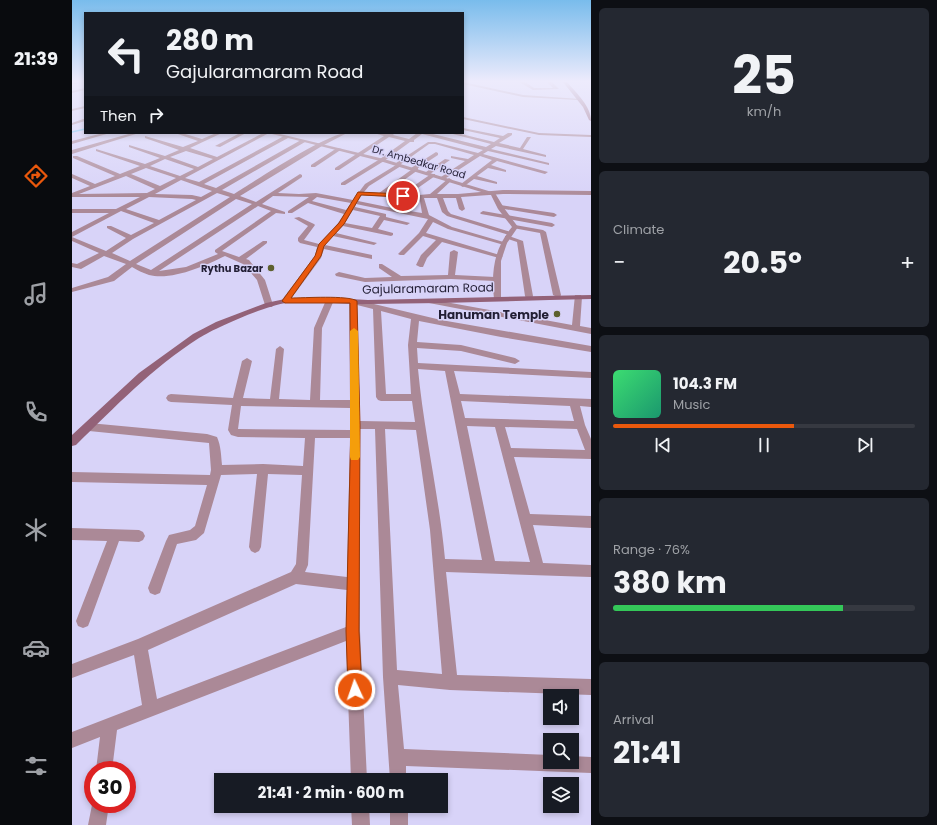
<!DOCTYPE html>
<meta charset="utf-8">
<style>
:root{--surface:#171b24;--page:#242831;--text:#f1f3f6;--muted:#9ea1a6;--line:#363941;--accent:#ea580c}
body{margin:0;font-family:Poppins,sans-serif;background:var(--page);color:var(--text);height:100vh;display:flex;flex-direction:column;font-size:15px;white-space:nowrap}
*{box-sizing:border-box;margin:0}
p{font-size:13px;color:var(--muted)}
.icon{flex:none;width:22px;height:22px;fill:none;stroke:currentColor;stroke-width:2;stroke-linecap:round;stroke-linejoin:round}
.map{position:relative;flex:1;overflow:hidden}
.drawer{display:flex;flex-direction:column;gap:8px;padding:8px;background:#0d0f14;width:346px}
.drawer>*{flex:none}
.hud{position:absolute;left:12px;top:12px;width:380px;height:122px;border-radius:0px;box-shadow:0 2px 6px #0003;background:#171b24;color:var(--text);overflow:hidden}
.controls{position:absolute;left:471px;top:689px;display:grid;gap:8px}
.controls a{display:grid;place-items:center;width:36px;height:36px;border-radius:0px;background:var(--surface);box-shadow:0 2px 6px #0003;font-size:20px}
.speed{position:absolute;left:12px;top:761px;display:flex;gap:8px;font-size:20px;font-weight:700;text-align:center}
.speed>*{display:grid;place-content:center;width:52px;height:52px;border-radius:50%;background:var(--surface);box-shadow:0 2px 6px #0003;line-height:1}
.speed .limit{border:6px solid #d22;background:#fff;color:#111}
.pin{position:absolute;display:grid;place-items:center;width:34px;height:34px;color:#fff;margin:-17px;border:2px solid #fff;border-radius:50%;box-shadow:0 1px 4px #0007}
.me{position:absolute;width:44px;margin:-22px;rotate:357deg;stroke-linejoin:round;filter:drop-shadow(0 0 3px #0008)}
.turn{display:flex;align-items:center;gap:14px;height:84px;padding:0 16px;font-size:18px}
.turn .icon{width:52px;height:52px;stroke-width:2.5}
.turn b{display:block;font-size:28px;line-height:34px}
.then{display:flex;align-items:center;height:38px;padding:0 16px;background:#0003;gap:8px;font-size:15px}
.big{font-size:30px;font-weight:700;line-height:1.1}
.drawer .widget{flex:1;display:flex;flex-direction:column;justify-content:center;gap:6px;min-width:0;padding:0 14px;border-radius:6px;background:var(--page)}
.drawer .dial{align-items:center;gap:0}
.dial b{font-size:52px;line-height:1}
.song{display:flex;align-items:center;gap:12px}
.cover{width:48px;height:48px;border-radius:6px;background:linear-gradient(135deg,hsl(140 70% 55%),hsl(160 70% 35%))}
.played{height:4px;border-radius:2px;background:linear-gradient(90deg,var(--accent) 60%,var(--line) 60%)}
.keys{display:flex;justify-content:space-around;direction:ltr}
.heat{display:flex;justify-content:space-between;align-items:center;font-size:22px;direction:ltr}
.charge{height:6px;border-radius:3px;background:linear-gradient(90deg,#34c759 76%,var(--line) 0)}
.trip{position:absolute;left:142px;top:773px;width:234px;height:40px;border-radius:0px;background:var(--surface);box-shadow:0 2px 6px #0003;font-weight:700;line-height:40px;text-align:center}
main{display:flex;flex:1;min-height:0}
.dock{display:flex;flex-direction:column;width:72px;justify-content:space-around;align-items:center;background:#090b0e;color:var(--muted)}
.dock .icon{width:28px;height:28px}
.dock .selected{color:var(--accent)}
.dock b{font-size:18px;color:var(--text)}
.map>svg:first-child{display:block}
</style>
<main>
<nav class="dock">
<b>21:39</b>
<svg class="icon selected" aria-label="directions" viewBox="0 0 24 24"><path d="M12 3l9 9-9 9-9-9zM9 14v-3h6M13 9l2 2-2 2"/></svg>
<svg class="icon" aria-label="music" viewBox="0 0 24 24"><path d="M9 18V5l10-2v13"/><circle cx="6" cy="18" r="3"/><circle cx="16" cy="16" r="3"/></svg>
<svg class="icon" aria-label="phone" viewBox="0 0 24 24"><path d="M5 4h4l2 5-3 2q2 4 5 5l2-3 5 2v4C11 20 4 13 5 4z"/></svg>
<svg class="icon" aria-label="climate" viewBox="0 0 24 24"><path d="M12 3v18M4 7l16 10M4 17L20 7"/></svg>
<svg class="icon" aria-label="car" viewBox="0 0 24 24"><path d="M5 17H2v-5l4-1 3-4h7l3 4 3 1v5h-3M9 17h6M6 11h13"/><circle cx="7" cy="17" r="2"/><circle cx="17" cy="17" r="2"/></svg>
<svg class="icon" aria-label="filters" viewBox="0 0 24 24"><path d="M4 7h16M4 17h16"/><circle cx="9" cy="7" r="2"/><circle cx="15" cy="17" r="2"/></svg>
</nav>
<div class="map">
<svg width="519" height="825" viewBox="0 0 519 825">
<rect width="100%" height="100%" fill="#d8d3f8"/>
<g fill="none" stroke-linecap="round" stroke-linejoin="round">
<!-- stream -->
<polyline stroke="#74c7f1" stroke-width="1.5" points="0,132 13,129"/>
<!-- minor -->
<g fill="#ab8997" fill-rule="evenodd">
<polygon points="0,82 7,84 0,84"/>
<polygon points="391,82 451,95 508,99 506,100 451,97 391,84"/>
<polygon points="447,82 453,82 462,88 481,88 475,82 480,82 487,89 461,90"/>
<polygon points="13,88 13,90 0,93 0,91"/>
<polygon points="13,106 13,108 0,111 0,109"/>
<polygon points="391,117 467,133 519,135 519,137 467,135 391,119"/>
<polygon points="11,119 13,119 13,121 0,125 0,123"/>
<path d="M391 128 431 136 436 133H440V135L427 143 448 148 455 137H459L451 149 474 155V157L424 146 419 149 477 163V165L416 151 411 154 476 172 473 174 425 161 419 165 434 170V172L416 168 405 176 425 182V184L402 179 391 187 389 186V184L420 160 408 156 371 180 368 178 369 177 393 161 379 158V156L396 159 402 155 363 144H357L329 164V166L297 186 292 192 307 193 339 170V168L364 152 366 153V155L346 168V170L314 193 330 194 359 174H363V176L333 197 325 209 350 213 347 195 358 194 377 178 380 180 379 181 365 194H386L431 190 519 191V195L431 194 389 197 393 209 390 211 387 209 384 198H371L376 211 379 214 439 232 440 233 437 235 375 216 370 212 365 198H352L357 215 380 227 435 243 432 245 376 229 361 222 354 233 431 256 427 258 370 242 355 258 351 267H348L344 265 349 255 364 240 351 236 332 255H328L326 254 347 233 356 219 284 204 283 207 314 214V217L338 223 335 225 312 220 306 229 321 233V235L319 236 271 226 264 233 305 243 302 245 261 236 253 245 300 255V259L252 249 249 258 216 303H213L209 301 243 256 245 247 228 243 226 241V238L236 226 222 218 227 217 242 224 243 225 232 240 247 244 266 223 272 214 236 203 220 213H216V211L237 197 201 196 190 204 213 212V214L204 213 150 251 167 257 191 241H195V243L174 259 177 260 193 280 201 305 200 307H194L193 305 185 280 171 264 153 256C133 266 99 281 77 275 71 273 65 270 60 267L42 281 0 292V288L36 277 54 264 32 256 9 269 0 267V263L5 264 27 253 0 241V232L37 213H0V209H44L68 197H0V193L18 186 0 178V174L23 184 43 176 1 158V156H5L48 174 68 166 24 151V149L73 164 88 158 57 147V145L93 156 107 150 73 138V136L111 147 126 141 103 133H110L130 139 144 133H150L118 148 145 157 191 133H197L113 178 127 182 212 136H216V138L132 184 144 188 229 140H233V142L150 190 162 194C183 181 255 133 275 133L250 146 168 196 184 202 228 174 230 175V177L206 193 227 194 244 193 281 200 293 184 324 165V163L356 142H363L406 153 411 150 350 134 342 140V142H338L312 161 273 185H269V183L308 159 333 141 317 137 267 170H263V168L312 136 302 133H323L321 135 337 139 345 133H357L414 147 419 144 377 133H385L422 142 428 138 391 130ZM114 151 141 159 126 167 98 157ZM93 159 122 169 108 176 78 166ZM74 168 104 178 88 186 59 174ZM54 176 83 189 75 193 7 194ZM109 180 140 191 129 197 120 195 83 194ZM145 193 158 197 58 261 40 253 61 239ZM290 195 327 198 320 208 286 201ZM77 197 120 199 124 200 87 220 54 209ZM245 197 279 203 274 210 240 201ZM164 199 180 204 79 270 64 264ZM186 206 199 211 143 250V252L146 254 114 267 87 271ZM281 210 308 216 300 228 273 223ZM49 211 82 223 59 235 39 226H35V228L54 238 34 251 0 237Z"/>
<polygon points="31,133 38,133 0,144 0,141"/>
<polygon points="60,133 67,133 0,154 0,150"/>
<polygon points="168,133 174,133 148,147 143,146"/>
<polygon points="265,148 270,149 243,167 239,167 239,165"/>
<polygon points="373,159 378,160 358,174 354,174 354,172"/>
<polygon points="428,205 482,213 485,215 482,217 426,208 426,206"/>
<polygon points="411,211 480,223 483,225 480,227 409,214 408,213"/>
<polygon points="443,225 471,230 474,232 489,295 488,297 485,297 481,295 468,233 441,228 441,226"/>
<polygon points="433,236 437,236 451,241 461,296 460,298 454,298 453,296 445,242 433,238"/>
<polygon points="382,250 386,252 383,275 423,277 427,279 423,281 379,279 293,282 264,276 263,274 267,272 293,278 320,277 307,268 307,264 310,264 329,276 376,275 378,252"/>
<polygon points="503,295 509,295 510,297 508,326 519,328 519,334 357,303 353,301 357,299 500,325"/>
<path d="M255 298H261L262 300 250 328 248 400H278L277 301 281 299 369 320 519 346V352L429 337 347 321 345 342 389 345 443 358 448 361 443 364 389 351 345 348 346 363 519 372V378L382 371 388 394 519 399V407L508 406 513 425 519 439V459L442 457 458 514 519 516V528L461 525 471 563 519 565V577L374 572 385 675 519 679V695L378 690 326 685 332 749 478 755V762H500V756L519 757V773L334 766V780H318L311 677 303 429H288V631L295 780H279L274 641 45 730 40 770H24L28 737 0 748V732L70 705 62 655 0 678V664L66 639 219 572 224 564 230 475 196 474 189 547 187 551 183 553 179 551 177 547 185 474 149 475 132 533 124 540 105 544 88 593 83 595 78 593 76 588 94 541 97 535 118 530 123 526 135 485 0 482V472L138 475 139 470 137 443 17 431 13 430 12 427 13 424 17 423 135 434 145 437C149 446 149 455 150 465L191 464 231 466 233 438 166 437 159 435 156 430 160 405 99 402 96 401 94 398 96 395 99 394 161 398 170 361 175 358 180 361 171 398 198 399 204 349 208 346 212 349 207 399 238 400 242 328ZM285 305 301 309 304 397 306 400 309 401H340L343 422 288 421ZM309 311 339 319 336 345 339 394H314ZM346 369 373 371 410 560 373 559C367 495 352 433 346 369ZM389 401 498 406 502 421 393 418ZM169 406 278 408V430L166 429ZM395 426 423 427 458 562 423 561ZM433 427 505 429 513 450 439 448ZM313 429 344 430 358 530 370 674 325 670ZM243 438H278L275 577 233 572 236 565ZM224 584 275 590 274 627 85 699 76 650Z"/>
<polygon points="0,528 67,530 71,532 73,536 71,540 67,542 47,541 18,621 16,626 11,628 6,626 4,621 35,541 0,540"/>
<polygon points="21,800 21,804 37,804 34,825 16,825"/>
<polygon points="279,806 297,806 298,825 280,825"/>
<rect x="318" y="806" width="18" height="19"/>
</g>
<!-- tertiary -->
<path fill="#ab8997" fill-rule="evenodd" d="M196 133H204L312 159 423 193 432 208 446 227 435 243 429 261V301H423L422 299C419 272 422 248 440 227L426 209 419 195 308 161Z"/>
<!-- secondary -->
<g fill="#936278" fill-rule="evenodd">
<path d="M495 82C505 94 519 106 519 121L517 120 511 107 491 82Z"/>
<path d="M519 295V299C445 301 372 303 298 304 270 305 242 300 214 303 193 306 145 327 127 338 80 368 43 407 4 445L0 446V435L67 373 121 334 144 322 194 303 213 299 258 298 296 300Z"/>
</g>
</g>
<!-- sky -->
<linearGradient id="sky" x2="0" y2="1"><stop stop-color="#79bcec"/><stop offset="0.41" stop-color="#edebfc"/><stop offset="1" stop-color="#edebfc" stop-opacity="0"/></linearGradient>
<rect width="519" height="198" fill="url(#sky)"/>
<!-- route -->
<path fill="#ea580c" stroke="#983908" d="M286 192 331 194 333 196 331 197 289 195 272 224 252 246 249 256 219 298C231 298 277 295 285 301L288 425 287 631 290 690 288 695 283 697 278 695 276 690 274 631 279 425 278 303H213L210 301 243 256 247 244 267 223Z"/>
<!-- slow -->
<polygon fill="#f59e0b" points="282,328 286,331 288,457 286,460 279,460 278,457 278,331"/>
<!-- markers -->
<g fill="#5d602e" stroke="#d8d3f8" stroke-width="1.5">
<circle cx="199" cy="268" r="4"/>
<circle cx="485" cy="314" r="4"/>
</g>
<g text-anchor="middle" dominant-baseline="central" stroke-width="3" stroke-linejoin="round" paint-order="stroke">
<!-- far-street labels -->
<g font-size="10" fill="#221e34" stroke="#d8d3f8">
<text transform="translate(347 162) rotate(16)">Dr. Ambedkar Road</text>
</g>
<!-- far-poi labels -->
<g font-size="10" font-weight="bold" fill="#221e34" stroke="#d8d3f8" text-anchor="end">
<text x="191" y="268">Rythu Bazar</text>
</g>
<!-- street labels -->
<g font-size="12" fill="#221e34" stroke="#d8d3f8">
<text transform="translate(356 288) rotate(-1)">Gajularamaram Road</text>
</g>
<!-- poi labels -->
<g font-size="12" font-weight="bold" fill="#221e34" stroke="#d8d3f8" text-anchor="end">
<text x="477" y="314">Hanuman Temple</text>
</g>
</g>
</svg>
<div class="controls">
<a><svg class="icon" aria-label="sound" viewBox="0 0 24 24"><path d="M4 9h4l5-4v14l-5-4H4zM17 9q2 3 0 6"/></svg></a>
<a><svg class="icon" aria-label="search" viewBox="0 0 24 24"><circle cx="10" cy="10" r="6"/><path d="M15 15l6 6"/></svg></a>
<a><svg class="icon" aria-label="layers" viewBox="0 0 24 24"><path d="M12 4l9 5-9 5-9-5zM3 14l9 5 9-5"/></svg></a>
</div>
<div class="speed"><div class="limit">30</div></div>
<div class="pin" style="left:331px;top:196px;background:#d93025"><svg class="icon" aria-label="arrive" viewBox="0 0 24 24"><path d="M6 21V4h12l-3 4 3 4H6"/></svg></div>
<svg class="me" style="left:283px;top:690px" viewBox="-20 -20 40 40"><circle r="17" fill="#ea580c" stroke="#fff" stroke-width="3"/><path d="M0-11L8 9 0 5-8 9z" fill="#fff"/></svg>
<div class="trip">21:41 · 2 min · 600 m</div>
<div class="hud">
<div class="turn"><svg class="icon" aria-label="left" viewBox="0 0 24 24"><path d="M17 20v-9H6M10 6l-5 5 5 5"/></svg><div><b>280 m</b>Gajularamaram Road</div></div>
<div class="then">Then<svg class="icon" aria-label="right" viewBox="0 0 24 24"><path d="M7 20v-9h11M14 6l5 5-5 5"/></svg></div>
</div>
</div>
<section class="drawer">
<div class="widget dial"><b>25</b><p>km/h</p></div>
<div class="widget"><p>Climate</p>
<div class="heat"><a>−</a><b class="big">20.5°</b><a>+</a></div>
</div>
<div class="widget">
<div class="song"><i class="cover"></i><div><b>104.3 FM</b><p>Music</p></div></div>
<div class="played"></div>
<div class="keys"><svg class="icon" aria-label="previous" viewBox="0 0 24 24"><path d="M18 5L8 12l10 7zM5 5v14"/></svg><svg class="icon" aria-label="pause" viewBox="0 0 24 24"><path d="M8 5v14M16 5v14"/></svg><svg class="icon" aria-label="next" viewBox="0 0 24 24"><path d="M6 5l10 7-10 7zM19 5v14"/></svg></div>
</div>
<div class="widget"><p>Range · 76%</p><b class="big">380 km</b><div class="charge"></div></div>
<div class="widget"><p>Arrival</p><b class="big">21:41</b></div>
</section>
</main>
